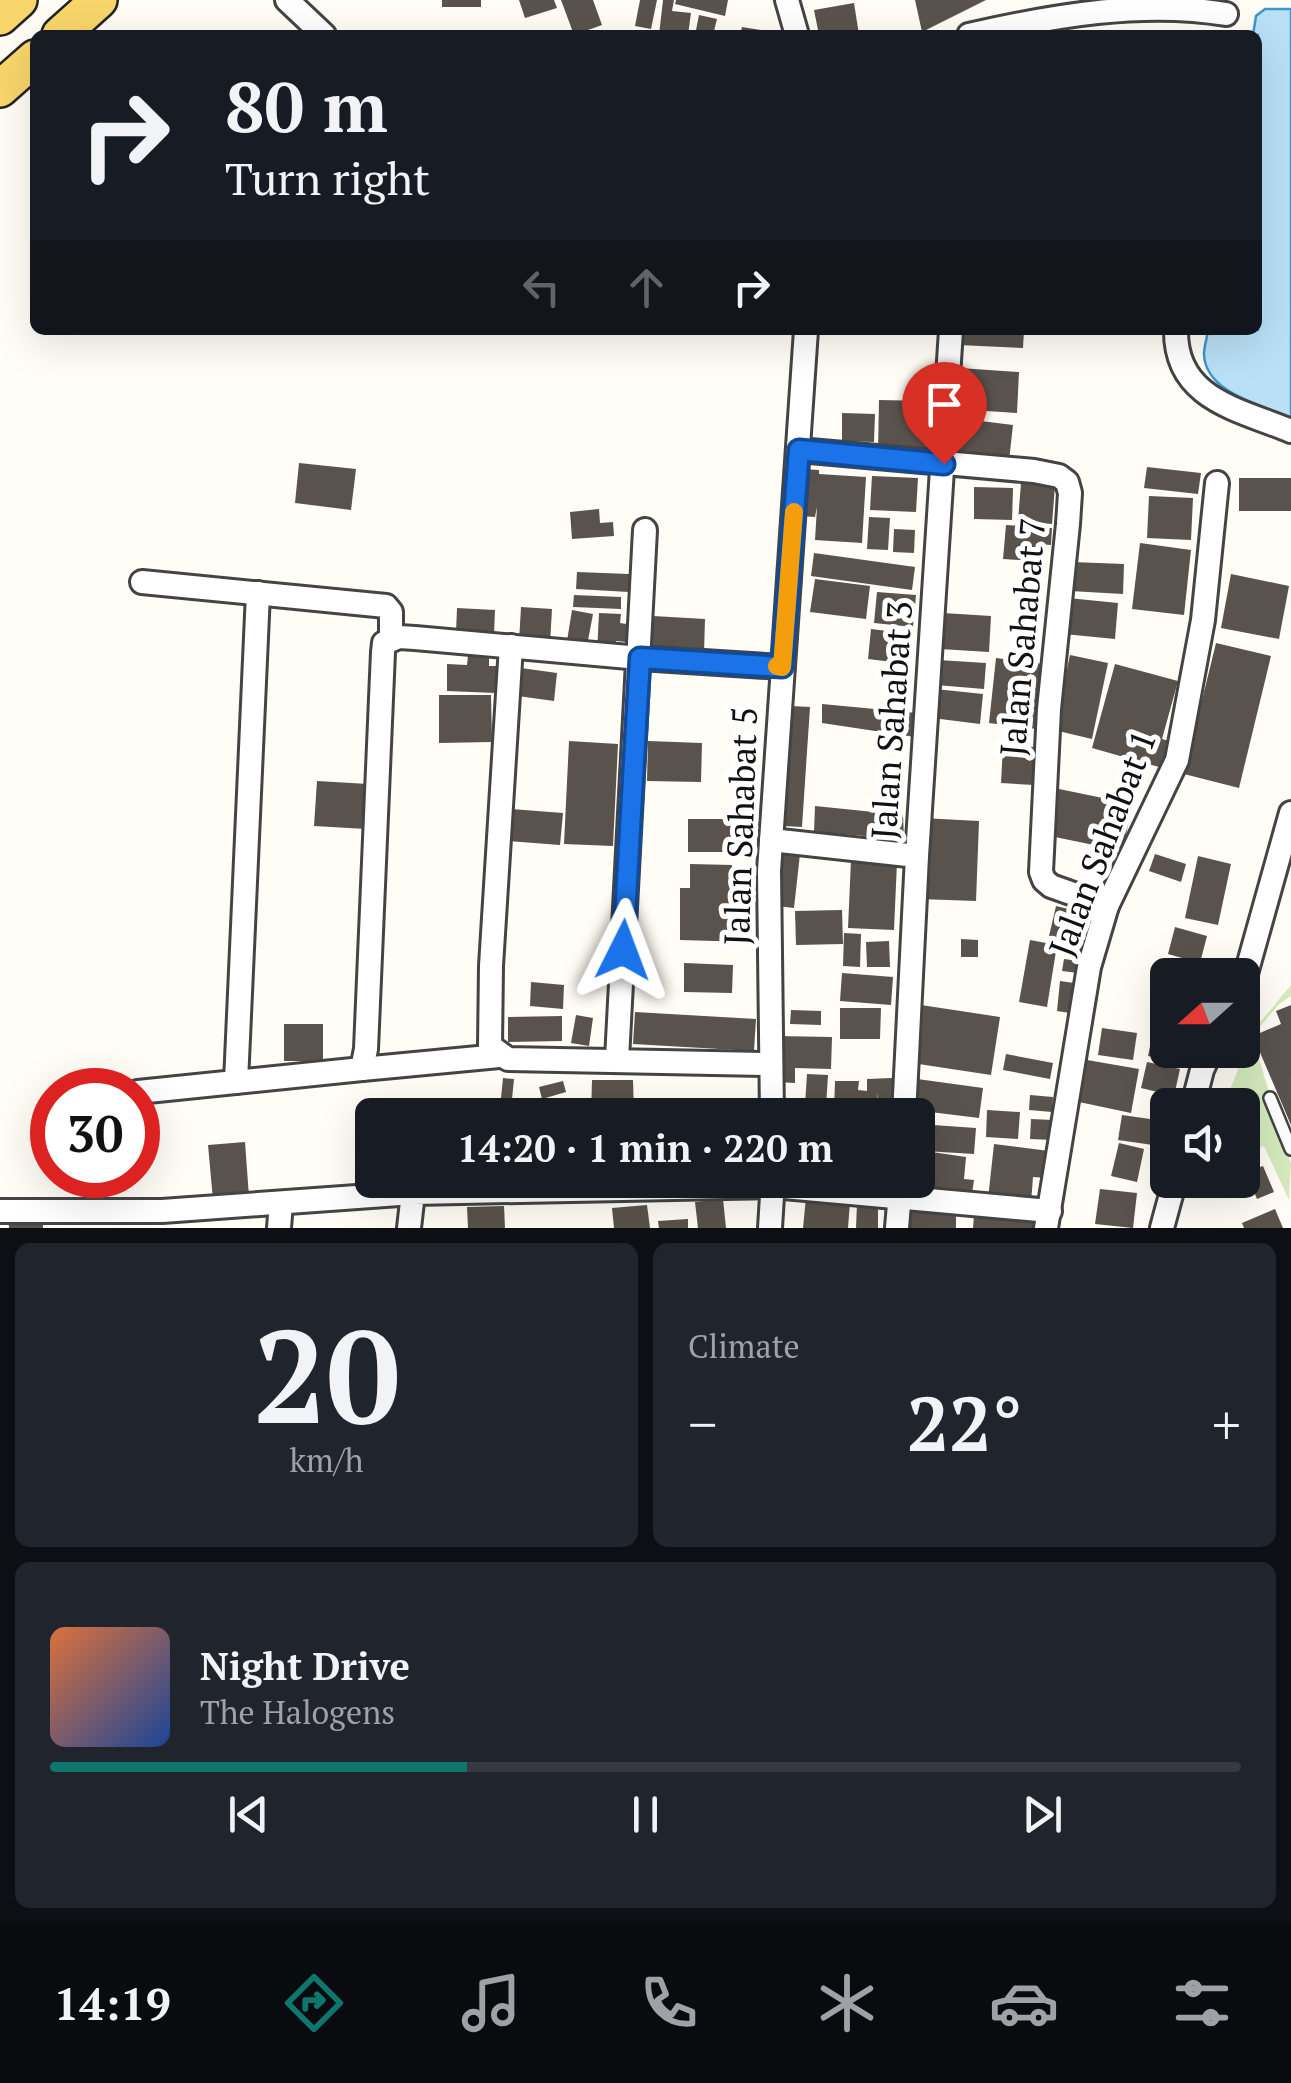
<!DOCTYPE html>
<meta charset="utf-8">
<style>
:root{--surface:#171b24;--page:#20242c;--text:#f1f3f6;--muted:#9ea1a6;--line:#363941;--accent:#0f766e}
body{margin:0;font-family:"PT Serif",serif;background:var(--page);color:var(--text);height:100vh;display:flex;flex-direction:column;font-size:38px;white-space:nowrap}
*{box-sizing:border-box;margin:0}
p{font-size:32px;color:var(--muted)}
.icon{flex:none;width:55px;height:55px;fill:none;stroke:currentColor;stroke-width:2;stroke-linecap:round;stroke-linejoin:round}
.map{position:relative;height:1228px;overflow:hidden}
.side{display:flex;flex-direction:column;gap:15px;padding:15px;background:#0d0f14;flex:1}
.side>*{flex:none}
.guide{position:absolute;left:30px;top:30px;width:1232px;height:305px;border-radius:15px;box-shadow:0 10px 40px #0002;background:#171b24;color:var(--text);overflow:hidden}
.needle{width:65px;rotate:249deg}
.buttons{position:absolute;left:1150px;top:958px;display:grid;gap:20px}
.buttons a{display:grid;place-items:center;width:110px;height:110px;border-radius:15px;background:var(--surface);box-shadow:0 10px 40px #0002;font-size:50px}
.speed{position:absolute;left:30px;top:1068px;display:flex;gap:20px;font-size:50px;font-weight:700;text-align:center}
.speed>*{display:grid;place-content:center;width:130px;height:130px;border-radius:50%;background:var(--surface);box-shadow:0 10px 40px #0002;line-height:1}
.speed .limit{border:15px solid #d22;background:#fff;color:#111}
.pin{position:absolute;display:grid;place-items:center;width:85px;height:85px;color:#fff;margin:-102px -42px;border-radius:50% 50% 50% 0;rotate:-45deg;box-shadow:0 0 10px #0007}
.pin .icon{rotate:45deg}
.me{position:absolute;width:110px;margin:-55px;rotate:3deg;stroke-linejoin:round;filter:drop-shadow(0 0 8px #0008)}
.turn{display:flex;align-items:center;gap:35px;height:210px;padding:0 30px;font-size:45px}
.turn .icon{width:130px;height:130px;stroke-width:2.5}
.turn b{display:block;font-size:70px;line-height:85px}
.lanes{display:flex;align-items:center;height:95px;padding:0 30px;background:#0003;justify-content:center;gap:50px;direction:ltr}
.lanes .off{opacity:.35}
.big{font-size:75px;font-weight:600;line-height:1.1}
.side .widget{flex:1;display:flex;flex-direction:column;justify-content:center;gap:15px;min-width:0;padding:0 35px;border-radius:15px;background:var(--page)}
.side .dial{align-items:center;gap:0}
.dial b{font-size:130px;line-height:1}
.song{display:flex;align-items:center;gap:30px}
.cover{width:120px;height:120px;border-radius:15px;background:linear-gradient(135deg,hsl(20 70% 55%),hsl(220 70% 35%))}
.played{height:10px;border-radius:5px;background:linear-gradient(90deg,var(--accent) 35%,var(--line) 35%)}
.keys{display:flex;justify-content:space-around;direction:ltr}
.heat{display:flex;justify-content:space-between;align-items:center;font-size:55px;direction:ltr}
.side .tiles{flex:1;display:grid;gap:15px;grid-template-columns:1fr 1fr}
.widget:last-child{grid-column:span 2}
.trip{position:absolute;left:355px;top:1098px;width:580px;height:100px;border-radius:15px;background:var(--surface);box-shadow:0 10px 40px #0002;font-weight:600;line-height:100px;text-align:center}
.tab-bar{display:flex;height:160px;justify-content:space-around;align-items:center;background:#090b0e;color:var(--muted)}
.tab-bar .icon{width:70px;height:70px}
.tab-bar .on{color:var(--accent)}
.tab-bar b{font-size:45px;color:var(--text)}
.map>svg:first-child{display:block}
</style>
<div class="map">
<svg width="1291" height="1228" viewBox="0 0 1291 1228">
<rect width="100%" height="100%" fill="#fffdf5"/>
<!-- green -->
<polygon fill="#d5ebbd" points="1291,985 1291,996 1279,1004 1252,1036 1291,1164 1289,1200 1264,1146 1243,1155 1242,1105 1224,1105 1253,1031"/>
<!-- water -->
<path fill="#b9e0f7" stroke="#3f96cf" stroke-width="2.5" d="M1265 9H1291V418C1262 405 1205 393 1204 354 1204 347 1207 338 1208 330H1258V35H1253L1256 16Z"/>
<!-- building -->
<g fill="#5a524d">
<rect x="442" y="0" width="39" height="7"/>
<polygon points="519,0 554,0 557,8 525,18"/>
<polygon points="561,0 593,0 602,25 574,35"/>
<polygon points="640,0 657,0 651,29 635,26"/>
<polygon points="663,0 674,0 672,11 691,13 688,35 659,35"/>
<polygon points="676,0 728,0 725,16 675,4"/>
<polygon points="915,0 986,0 922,32"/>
<polygon points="854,3 859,35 819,35 814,10"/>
<polygon points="699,15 717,19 713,35 695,35"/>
<polygon points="742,27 779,33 778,35 740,35"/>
<polygon points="959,330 1024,330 1023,348 959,345"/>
<polygon points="959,368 1019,372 1017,413 956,409"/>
<polygon points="879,400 929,401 928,454 878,453"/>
<polygon points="842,413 875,414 874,442 842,441"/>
<polygon points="957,418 1013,425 1009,461 953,455"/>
<polygon points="299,463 356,469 351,510 295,503"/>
<polygon points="1147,467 1201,473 1198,494 1144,488"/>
<polygon points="802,469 819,470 819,474 866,477 862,543 815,540 817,507 815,517 799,516"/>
<polygon points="872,476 918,478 916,512 870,510"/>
<rect x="1239" y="478" width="52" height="33"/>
<polygon points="1021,483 1055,486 1052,524 1018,521"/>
<polygon points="974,487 1013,488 1012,520 974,519"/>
<polygon points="1149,496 1193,498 1191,540 1147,538"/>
<polygon points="599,509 600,523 613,522 614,536 572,539 570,512"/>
<polygon points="869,517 890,518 888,550 867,549"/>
<polygon points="1006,525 1052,528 1051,545 1036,544 1035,561 1003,559"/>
<polygon points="894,529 915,530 914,553 893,552"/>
<polygon points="1140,543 1191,550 1184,615 1132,609"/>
<polygon points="814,553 915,567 912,590 811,576"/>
<polygon points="1072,562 1124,564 1123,594 1070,591"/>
<polygon points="577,572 629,574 629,592 576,589"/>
<polygon points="1231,574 1289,586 1279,639 1221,628"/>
<polygon points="815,579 870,586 866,619 810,612"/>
<polygon points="877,592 916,595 913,627 874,623"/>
<polygon points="574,595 621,597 621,609 573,607"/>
<polygon points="1068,598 1118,603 1115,639 1064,634"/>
<polygon points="521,607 552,609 550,644 519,642"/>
<polygon points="457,608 495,610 494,635 456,633"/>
<polygon points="572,610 593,614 586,651 566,647"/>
<polygon points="599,613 621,614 620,623 627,624 626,642 616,641 615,654 597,653"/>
<polygon points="943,613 991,616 989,652 940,649"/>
<polygon points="653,616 705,619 704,653 651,650"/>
<polygon points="871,629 912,634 909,664 868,659"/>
<polygon points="1216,643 1271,656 1239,788 1184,774"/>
<polygon points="468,655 489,656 489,666 497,666 496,693 447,691 447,664 467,665"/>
<polygon points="1070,655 1108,663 1092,739 1054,730"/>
<polygon points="996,658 1044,664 1037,729 989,723"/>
<polygon points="938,660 986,663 984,689 936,685"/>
<polygon points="1115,664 1178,681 1162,739 1173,742 1166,769 1092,748"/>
<polygon points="521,668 557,673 554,701 518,696"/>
<polygon points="935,689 983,694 980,724 932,718"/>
<polygon points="439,695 491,695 492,742 439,743"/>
<polygon points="822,704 917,713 915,737 822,723"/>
<polygon points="791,706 810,707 802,827 783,826"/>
<polygon points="569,741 618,744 613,846 564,844"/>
<polygon points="648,741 702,743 701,782 647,781"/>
<polygon points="1003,746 1036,747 1034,785 1001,783"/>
<polygon points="317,781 368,784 366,829 314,826"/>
<polygon points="1059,789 1132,804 1123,851 1050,836"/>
<polygon points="815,806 903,815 904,839 814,832"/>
<polygon points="511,809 563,813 560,845 508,841"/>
<polygon points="922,818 979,821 976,901 919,899"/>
<polygon points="688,819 750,819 749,841 737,841 737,852 688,852"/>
<polygon points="784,843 801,845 794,908 777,906"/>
<polygon points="1155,854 1186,864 1181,882 1149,871"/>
<polygon points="1198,856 1231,864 1218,925 1185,918"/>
<polygon points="851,860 897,862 894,930 848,928"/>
<polygon points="690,864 732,865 732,889 749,889 749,942 680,940 680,888 690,888"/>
<polygon points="1056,906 1085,913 1078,943 1049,936"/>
<polygon points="842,910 843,944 796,945 795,911"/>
<polygon points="1175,927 1207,936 1200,963 1168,954"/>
<polygon points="844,933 861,934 860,967 843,966"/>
<polygon points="961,939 978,940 978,957 961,957"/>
<polygon points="1030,940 1057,945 1047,1007 1019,1002"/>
<polygon points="889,941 890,967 867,967 866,942"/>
<polygon points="1064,959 1080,961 1078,973 1062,971"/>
<polygon points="1166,959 1204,967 1202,975 1164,969"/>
<polygon points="684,963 733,965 732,993 684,992"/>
<polygon points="842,973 893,977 891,1005 840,1001"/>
<polygon points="1060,981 1074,983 1070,1013 1057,1011"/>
<polygon points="531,982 564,985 563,1009 530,1006"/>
<polygon points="1166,989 1168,989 1168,1024 1159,1021"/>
<polygon points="921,1005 1000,1017 991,1075 912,1063"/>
<polygon points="1291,1005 1291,1125 1253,1036 1281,1024 1276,1011"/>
<polygon points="840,1008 881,1008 880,1039 840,1039"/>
<polygon points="791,1010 821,1011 821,1025 790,1024"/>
<polygon points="635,1012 756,1019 754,1051 633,1044"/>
<polygon points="576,1015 593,1018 589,1046 571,1043"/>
<polygon points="562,1016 562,1041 508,1042 508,1017"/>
<rect x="284" y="1024" width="39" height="37"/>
<polygon points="1102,1028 1137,1033 1133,1060 1098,1055"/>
<polygon points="1153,1032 1168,1035 1168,1050 1187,1050 1184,1064 1148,1056"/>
<polygon points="776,1036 832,1037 831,1069 795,1068 795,1083 776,1082"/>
<polygon points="1006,1054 1053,1063 1050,1079 1003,1070"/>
<polygon points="1087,1060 1139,1069 1131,1113 1079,1102"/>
<polygon points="1147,1062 1180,1069 1174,1096 1141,1088"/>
<polygon points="807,1074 828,1075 826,1106 805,1105"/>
<polygon points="503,1078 514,1079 512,1099 501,1098"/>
<polygon points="892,1078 893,1115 878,1115 878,1093 876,1113 834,1112 835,1081 859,1081 858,1090 867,1091 867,1079"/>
<polygon points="910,1078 983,1088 979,1118 906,1109"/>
<polygon points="592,1080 633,1080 634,1115 591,1115"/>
<polygon points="563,1081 566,1092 542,1099 539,1087"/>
<polygon points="1030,1095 1053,1097 1052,1112 1029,1110"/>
<polygon points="987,1110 1020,1112 1018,1139 986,1137"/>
<polygon points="1122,1115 1164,1121 1160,1146 1118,1140"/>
<polygon points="1031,1119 1053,1120 1052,1140 1030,1139"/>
<polygon points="918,1124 976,1128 974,1154 925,1151 966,1157 964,1179 974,1180 971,1201 904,1193 906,1180 918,1180"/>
<polygon points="245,1142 249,1197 213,1200 208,1145"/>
<polygon points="1119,1143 1144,1149 1137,1182 1111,1176"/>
<polygon points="994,1144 1049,1151 1046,1178 1033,1177 1031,1203 988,1199"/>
<polygon points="1263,1166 1274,1192 1257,1199 1246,1172"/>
<polygon points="1214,1180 1242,1180 1244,1187 1220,1196"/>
<polygon points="1100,1189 1137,1193 1133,1228 1095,1224"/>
<polygon points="806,1198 850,1202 848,1228 803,1228"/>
<polygon points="723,1199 726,1228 698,1228 695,1202"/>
<polygon points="857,1204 878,1204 878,1228 856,1228"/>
<polygon points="647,1205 650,1228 614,1228 612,1208"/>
<polygon points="504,1206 505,1228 468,1228 467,1207"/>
<polygon points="1275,1209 1283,1228 1244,1228 1242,1223"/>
<polygon points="956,1210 956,1228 907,1228 907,1211"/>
<polygon points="974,1214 1035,1219 1034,1228 973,1228"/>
<polygon points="8,1215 43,1215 43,1228 9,1228"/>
<polygon points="688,1219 688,1228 659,1228 658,1221"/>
</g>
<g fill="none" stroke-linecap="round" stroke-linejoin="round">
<defs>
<polyline id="service" points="1270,1098 1291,1149"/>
<g id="minor">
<polyline points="287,0 324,35"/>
<polyline points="787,0 797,35"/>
<path d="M969 35C1052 16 1142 0 1226 14"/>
<path d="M1176 330C1175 399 1238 409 1291 431"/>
<polyline points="799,450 1034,471 1059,476 1067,482 1070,493 1068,524 1049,709 1041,872 1044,880 1051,886 1107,906"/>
<polyline points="142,582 386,606 391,612 391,638"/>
<polyline points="511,646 491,966 490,1046 508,1059 770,1064"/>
<polyline points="771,840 917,856"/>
<polyline points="1242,988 1291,813"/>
<polyline points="617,1059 645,530"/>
<polyline points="362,1069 499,1056"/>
<polyline points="236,1082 258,593"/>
<polyline points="138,1092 362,1069 366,1049 383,652 384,643 399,637 415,638 640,658 782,667"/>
<polyline points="1193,1105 1202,1070 1211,1050"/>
<polyline points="772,1115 769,871 806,330"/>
<polyline points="904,1115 917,856 951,330"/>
<polyline points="0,1211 162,1211 413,1193"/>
<polyline points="279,1228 281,1203"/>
<polyline points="409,1228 413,1193 773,1186 1050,1211"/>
<polyline points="770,1228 773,1180"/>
<polyline points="897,1228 901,1180"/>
<polyline points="1046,1228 1089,967 1107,906 1177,760 1203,620 1217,483"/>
<polyline points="1162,1228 1175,1180"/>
</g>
<g id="primary">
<polyline points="0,17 19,0"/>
<polyline points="60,35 99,0"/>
<polyline points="0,89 35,58"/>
</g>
</defs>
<!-- service casing -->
<use href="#service" stroke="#444" stroke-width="16"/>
<!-- minor casing -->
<use href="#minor" stroke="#444" stroke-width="28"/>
<!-- primary casing -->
<use href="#primary" stroke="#222" stroke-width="40"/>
<!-- service -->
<use href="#service" stroke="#fff" stroke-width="11"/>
<!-- minor -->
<use href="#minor" stroke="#fff" stroke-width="22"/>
<!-- primary -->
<use href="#primary" stroke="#f9d66b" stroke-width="35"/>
</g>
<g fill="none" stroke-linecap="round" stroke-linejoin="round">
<defs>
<polyline id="route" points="623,950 640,658 782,667 799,450 944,464"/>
</defs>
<!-- route casing -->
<use href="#route" stroke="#114b97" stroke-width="25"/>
<!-- route -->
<use href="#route" stroke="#1a73e8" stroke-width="18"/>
<!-- slow -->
<polyline stroke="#f59e0b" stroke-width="18" points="777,666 782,667 794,512"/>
</g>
<g text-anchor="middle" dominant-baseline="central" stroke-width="10" stroke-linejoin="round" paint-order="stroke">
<!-- street labels -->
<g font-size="35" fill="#111" stroke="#fff">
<text transform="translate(1022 637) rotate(-85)">Jalan Sahabat 7</text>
<text transform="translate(891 720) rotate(-86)">Jalan Sahabat 3</text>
<text transform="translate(740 826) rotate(-88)">Jalan Sahabat 5</text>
<text transform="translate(1102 843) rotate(-69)">Jalan Sahabat 1</text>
</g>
</g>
</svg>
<div class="buttons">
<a><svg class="needle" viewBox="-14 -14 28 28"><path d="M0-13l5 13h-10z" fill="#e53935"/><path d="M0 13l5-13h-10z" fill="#9ea1a6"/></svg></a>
<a><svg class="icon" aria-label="sound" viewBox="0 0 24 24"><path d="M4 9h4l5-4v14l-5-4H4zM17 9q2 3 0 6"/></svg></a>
</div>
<div class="speed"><div class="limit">30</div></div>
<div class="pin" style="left:944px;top:464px;background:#d93025"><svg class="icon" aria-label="arrive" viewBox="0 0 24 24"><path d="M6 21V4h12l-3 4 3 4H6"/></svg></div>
<svg class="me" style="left:623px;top:950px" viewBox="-20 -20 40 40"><path d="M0-17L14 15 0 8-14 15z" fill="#1a73e8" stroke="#fff" stroke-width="4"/></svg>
<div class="trip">14:20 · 1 min · 220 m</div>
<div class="guide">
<div class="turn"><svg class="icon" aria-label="right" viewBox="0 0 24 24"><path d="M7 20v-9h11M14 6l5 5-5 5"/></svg><div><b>80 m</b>Turn right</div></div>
<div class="lanes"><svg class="icon off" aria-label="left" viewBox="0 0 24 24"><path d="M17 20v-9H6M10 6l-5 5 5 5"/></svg><svg class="icon off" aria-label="ahead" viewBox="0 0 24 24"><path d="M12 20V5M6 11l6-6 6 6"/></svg><svg class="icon" aria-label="right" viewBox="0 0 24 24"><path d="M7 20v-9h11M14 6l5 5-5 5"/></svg></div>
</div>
</div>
<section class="side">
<div class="tiles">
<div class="widget dial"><b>20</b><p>km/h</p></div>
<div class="widget"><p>Climate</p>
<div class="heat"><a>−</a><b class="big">22°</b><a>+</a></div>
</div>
<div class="widget">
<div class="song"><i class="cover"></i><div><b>Night Drive</b><p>The Halogens</p></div></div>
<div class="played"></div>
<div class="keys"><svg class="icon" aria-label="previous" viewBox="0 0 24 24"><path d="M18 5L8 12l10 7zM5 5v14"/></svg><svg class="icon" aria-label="pause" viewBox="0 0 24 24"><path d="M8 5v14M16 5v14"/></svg><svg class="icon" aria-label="next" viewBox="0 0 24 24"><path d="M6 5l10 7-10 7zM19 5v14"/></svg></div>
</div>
</div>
</section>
<nav class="tab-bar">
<b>14:19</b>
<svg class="icon on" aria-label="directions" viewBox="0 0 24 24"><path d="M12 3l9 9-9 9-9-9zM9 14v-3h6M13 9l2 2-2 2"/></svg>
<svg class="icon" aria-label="music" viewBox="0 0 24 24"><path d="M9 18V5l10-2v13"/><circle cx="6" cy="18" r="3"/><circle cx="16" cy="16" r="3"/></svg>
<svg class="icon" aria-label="phone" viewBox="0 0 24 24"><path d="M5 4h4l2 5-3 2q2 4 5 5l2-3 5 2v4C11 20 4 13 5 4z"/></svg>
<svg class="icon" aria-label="climate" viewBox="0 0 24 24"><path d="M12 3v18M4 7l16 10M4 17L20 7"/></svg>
<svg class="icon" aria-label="car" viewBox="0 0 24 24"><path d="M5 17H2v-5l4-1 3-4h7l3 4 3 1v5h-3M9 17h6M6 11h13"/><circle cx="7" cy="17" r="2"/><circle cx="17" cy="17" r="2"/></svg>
<svg class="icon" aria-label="filters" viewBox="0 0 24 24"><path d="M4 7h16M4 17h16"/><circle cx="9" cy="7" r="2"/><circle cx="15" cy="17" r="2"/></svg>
</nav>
